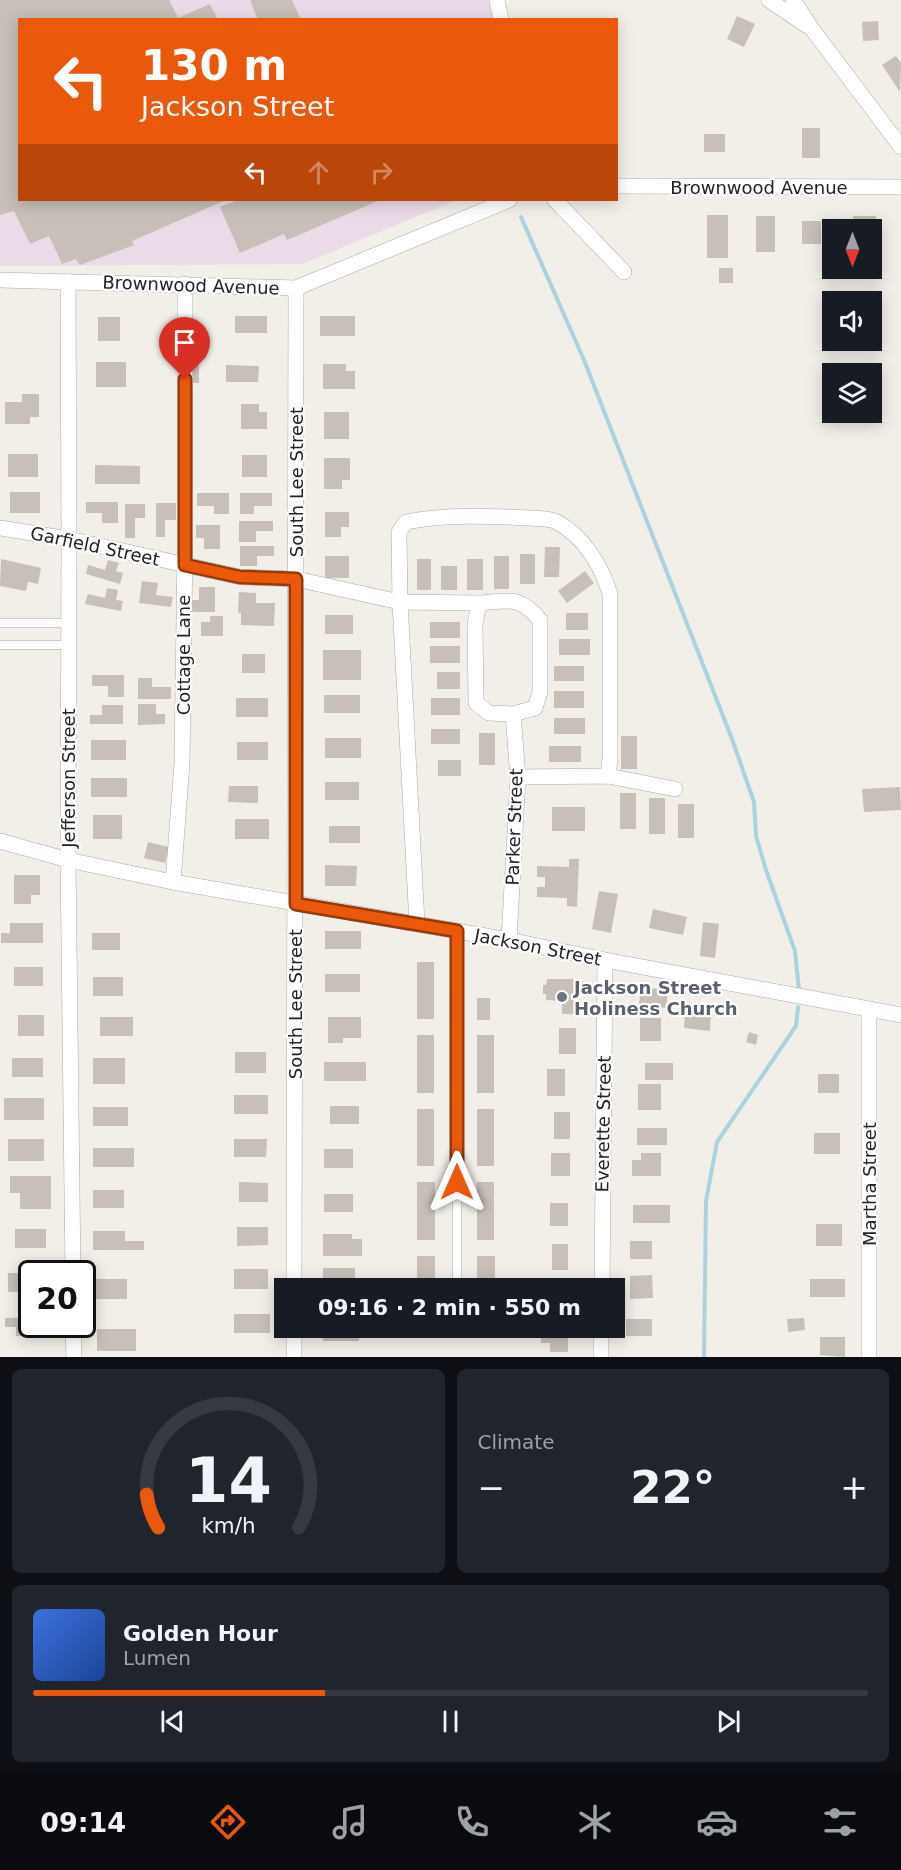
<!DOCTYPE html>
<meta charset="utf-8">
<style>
:root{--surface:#171b24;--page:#20242c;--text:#f1f3f6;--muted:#9ea1a6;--line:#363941;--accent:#ea580c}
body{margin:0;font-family:"DejaVu Sans",sans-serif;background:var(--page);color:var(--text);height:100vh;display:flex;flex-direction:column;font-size:22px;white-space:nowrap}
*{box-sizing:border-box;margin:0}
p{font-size:20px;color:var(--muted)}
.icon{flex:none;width:33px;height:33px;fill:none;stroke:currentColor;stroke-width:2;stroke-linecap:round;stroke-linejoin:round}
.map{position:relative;height:1357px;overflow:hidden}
.details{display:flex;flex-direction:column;gap:12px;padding:12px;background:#0d0f14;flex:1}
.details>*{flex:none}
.top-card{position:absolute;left:18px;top:18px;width:600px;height:183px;border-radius:0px;box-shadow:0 3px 15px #0003;background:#ea580c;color:#fff;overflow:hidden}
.needle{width:39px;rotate:180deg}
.fabs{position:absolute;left:822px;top:219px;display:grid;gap:12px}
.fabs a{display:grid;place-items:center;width:60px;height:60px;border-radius:0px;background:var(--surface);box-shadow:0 3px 15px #0003;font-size:30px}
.speed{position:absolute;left:18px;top:1260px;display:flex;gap:12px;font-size:30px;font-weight:700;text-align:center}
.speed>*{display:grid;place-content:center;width:78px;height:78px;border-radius:50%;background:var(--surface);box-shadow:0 3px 15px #0003;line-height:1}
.speed .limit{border:3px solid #111;border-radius:9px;background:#fff;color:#111}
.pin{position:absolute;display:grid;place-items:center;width:51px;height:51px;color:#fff;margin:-62px -26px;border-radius:50% 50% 50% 0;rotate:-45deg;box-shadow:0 0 6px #0007}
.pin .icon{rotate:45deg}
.me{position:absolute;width:66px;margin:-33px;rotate:0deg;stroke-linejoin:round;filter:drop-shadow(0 0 4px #0008)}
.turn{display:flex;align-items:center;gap:21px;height:126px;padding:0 24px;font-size:27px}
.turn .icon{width:78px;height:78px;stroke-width:2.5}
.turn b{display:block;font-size:42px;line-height:51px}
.lanes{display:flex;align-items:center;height:57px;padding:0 24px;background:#0003;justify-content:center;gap:30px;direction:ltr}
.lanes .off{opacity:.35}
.big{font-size:45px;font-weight:700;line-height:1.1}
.details .widget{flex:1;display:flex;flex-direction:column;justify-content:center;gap:9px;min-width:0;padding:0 21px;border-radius:9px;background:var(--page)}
.details .dial{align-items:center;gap:0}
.dial svg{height:156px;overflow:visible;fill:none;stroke:var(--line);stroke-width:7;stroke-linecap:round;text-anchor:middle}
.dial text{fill:var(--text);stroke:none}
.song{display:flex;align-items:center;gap:18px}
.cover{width:72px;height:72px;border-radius:9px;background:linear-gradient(135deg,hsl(220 70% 55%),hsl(220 70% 35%))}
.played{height:6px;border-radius:3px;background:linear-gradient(90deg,var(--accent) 35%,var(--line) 35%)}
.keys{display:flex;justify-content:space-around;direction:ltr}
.heat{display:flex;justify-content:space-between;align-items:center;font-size:33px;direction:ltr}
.details .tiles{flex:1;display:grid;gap:12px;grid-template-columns:1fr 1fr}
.widget:last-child{grid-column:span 2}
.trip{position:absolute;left:274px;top:1278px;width:351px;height:60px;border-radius:0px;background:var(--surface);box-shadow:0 3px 15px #0003;font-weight:700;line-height:60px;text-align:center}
.tabs{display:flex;height:96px;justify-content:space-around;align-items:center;background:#090b0e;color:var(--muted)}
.tabs .icon{width:42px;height:42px}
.tabs .active{color:var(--accent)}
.tabs b{font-size:27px;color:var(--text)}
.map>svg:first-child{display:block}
</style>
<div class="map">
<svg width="901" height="1357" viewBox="0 0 901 1357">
<rect width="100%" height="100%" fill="#f2efe9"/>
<!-- industrial -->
<polygon fill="#ebdbe8" points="0,0 491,0 495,19 20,20 20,200 457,200 302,264 0,266"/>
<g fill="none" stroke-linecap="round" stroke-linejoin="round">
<!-- stream -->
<g stroke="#aad3df" stroke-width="4">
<polyline points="521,217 584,360 732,739 754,802 756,836 766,870 795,951 799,990"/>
<polyline points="704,1357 706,1201 717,1142 796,1026 798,1007"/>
</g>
</g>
<!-- building -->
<g fill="#c7bfb8">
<polygon points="0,0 169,0 178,18 210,4 218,20 20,20 20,200 226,200 132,241 134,245 80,265 76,259 62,264 49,236 30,244 14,211 0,215"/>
<polygon points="250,0 292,0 301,20 258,20"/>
<polygon points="737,16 755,24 744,47 727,39"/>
<polygon points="878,21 879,40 863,41 862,22"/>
<polygon points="896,56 901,63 900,92 882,65"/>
<rect x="802" y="128" width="18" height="30"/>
<rect x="704" y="134" width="21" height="18"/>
<polygon points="238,200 380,200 287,240 284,234 240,253 220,207"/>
<rect x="707" y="215" width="21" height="43"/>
<rect x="756" y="216" width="19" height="36"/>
<polygon points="853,216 876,216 876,245 872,245 872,230 853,230"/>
<rect x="802" y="221" width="19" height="23"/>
<rect x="719" y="268" width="14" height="15"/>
<rect x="235" y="316" width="32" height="17"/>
<rect x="320" y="316" width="35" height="20"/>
<rect x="98" y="317" width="22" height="24"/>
<rect x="186" y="357" width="13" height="26"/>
<rect x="96" y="362" width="30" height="25"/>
<polygon points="323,364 346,364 346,371 355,371 355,389 323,389"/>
<polygon points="226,365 259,366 258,382 226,382"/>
<polygon points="22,394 39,394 39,417 30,417 30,424 5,424 5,402 22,402"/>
<polygon points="241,404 259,404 259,412 267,412 267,429 241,429"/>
<rect x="324" y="412" width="25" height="27"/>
<rect x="8" y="454" width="30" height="23"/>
<rect x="242" y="455" width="25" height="22"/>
<polygon points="324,458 350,458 350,480 342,480 342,489 324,489"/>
<polygon points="95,465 140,466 140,484 95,484"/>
<rect x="10" y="492" width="30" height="21"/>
<polygon points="197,493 229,493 229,514 214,514 214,506 197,506"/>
<polygon points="240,493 272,493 272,506 254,506 254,514 240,514"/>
<polygon points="86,502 118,502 118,523 102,523 102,513 86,513"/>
<polygon points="156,503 176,503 176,520 165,520 165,537 156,537"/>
<polygon points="125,504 145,504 145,518 135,518 135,538 125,538"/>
<polygon points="325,512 349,512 349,527 341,527 341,537 325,537"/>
<polygon points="239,521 273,521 273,531 256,531 256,542 239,542"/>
<polygon points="196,525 220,525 220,549 204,549 204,538 196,538"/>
<polygon points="240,546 274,546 274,556 257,556 257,566 240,566"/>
<polygon points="545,547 560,547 559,577 544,577"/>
<rect x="520" y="554" width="15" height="30"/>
<rect x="325" y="556" width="24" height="22"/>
<rect x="494" y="556" width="15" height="33"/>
<polygon points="1,559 41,568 38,584 28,582 26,591 0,586"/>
<rect x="417" y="559" width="14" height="31"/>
<rect x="467" y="559" width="16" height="31"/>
<polygon points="108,560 119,563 116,571 123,573 120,584 86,574 88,565 105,570"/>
<rect x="441" y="566" width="16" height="24"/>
<polygon points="585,571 594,583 567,603 558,591"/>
<polygon points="142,581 158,583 156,595 173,597 171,607 139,603"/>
<polygon points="199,587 215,587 215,612 191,612 191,600 199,600"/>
<polygon points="107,588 118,590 116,600 123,601 121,611 85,604 88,594 105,598"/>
<polygon points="239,592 256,593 256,603 275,603 274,626 241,625 241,613 238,613"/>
<rect x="566" y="613" width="22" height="17"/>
<rect x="325" y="615" width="28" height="19"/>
<polygon points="210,616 223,616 223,636 201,636 201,622 210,622"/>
<rect x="430" y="622" width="30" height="16"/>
<rect x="559" y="639" width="31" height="16"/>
<rect x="430" y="646" width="30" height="17"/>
<rect x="323" y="650" width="38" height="30"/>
<rect x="242" y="654" width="23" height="19"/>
<rect x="554" y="666" width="30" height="15"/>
<rect x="437" y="672" width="23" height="17"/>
<polygon points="92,675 124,675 124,697 108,697 108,686 92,686"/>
<polygon points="138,678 152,678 152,687 171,687 171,699 138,699"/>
<rect x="554" y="691" width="30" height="17"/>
<rect x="324" y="695" width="36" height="18"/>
<rect x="236" y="698" width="32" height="19"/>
<rect x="431" y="698" width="29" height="17"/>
<polygon points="138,704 156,704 156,714 165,714 165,724 138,725"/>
<polygon points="102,705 123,705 123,724 90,724 90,715 102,715"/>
<rect x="554" y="718" width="31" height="16"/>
<rect x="431" y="729" width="29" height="15"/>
<rect x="479" y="733" width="16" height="32"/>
<rect x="621" y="736" width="16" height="33"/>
<rect x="325" y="738" width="36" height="20"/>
<rect x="91" y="740" width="35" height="20"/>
<rect x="237" y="742" width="31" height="18"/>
<rect x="549" y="746" width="32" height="16"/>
<rect x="438" y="760" width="23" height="16"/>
<rect x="91" y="778" width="36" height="19"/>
<rect x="325" y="782" width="34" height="18"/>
<polygon points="229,786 258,786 258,803 228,802"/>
<polygon points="900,787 901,810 864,812 862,789"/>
<rect x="620" y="793" width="16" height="36"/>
<rect x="649" y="798" width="16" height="36"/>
<rect x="678" y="804" width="16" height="34"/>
<rect x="552" y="807" width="33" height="24"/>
<rect x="93" y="815" width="29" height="24"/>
<rect x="235" y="819" width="34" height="20"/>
<rect x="329" y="826" width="31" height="17"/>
<polygon points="148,842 169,847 165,863 144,858"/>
<polygon points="569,859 579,859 577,907 567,906 567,898 537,897 537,887 545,887 545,877 537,877 537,866 569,867"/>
<polygon points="325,865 357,866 356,886 325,886"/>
<polygon points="14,875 40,875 40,895 31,895 31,904 14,904"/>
<polygon points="599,891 618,894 611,933 592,929"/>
<polygon points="653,909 687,917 683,935 649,928"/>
<polygon points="703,922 719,924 715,958 700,956"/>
<polygon points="10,923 43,923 43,943 1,943 1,933 10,933"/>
<rect x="325" y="931" width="36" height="18"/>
<rect x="92" y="933" width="28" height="17"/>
<rect x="417" y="962" width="17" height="57"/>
<rect x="14" y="967" width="29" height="19"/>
<rect x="325" y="974" width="35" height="18"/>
<rect x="93" y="977" width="30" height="19"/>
<polygon points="547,979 577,979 577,1014 562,1014 562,1001 546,1000 546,994 543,994 543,985 546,985"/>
<polygon points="641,987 668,990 666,1008 639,1005"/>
<rect x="477" y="998" width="13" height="22"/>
<polygon points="685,1011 711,1014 710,1031 684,1028"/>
<rect x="18" y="1015" width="26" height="21"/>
<rect x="100" y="1017" width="33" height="19"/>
<polygon points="328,1017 361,1017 361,1038 343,1038 343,1043 328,1043"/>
<rect x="640" y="1018" width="21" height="23"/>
<rect x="559" y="1028" width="17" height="26"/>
<polygon points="749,1032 758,1035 756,1045 746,1042"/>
<rect x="417" y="1035" width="17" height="58"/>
<rect x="477" y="1035" width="17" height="58"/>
<rect x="235" y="1052" width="31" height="21"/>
<rect x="12" y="1058" width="31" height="19"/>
<rect x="93" y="1058" width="32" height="26"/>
<rect x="324" y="1062" width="42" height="19"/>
<rect x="645" y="1063" width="28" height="17"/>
<rect x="547" y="1069" width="18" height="27"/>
<rect x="818" y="1074" width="21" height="19"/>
<rect x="638" y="1084" width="23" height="26"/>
<rect x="234" y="1095" width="34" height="19"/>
<rect x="4" y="1098" width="40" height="22"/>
<rect x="330" y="1106" width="29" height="18"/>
<rect x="93" y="1107" width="35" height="19"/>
<rect x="417" y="1109" width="17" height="57"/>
<rect x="477" y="1109" width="17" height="57"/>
<rect x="554" y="1112" width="16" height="27"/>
<rect x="637" y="1128" width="30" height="17"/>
<rect x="814" y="1133" width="26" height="21"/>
<rect x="8" y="1139" width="36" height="22"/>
<polygon points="234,1139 267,1139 266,1157 234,1157"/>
<rect x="93" y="1148" width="41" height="19"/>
<rect x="324" y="1149" width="29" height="19"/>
<rect x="551" y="1153" width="19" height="23"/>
<polygon points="641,1153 661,1153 661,1176 632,1176 632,1160 641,1160"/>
<polygon points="10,1176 51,1176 51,1209 20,1209 20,1193 10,1193"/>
<polygon points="239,1182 268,1183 268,1202 239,1202"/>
<rect x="417" y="1182" width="18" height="58"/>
<rect x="477" y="1182" width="17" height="58"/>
<rect x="93" y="1190" width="31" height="18"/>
<rect x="324" y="1194" width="29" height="18"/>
<rect x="550" y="1203" width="18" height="23"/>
<rect x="633" y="1205" width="37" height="18"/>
<rect x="816" y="1224" width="26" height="22"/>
<polygon points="237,1227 268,1227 268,1245 237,1246"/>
<rect x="15" y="1229" width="31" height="19"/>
<polygon points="93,1231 125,1231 125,1241 144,1241 144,1250 93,1250"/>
<polygon points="323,1234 352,1234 352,1239 362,1239 362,1256 323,1256"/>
<rect x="630" y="1241" width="22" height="18"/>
<rect x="552" y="1244" width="16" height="26"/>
<rect x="417" y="1256" width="18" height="32"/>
<rect x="477" y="1256" width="18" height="32"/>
<rect x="323" y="1268" width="32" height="14"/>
<rect x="234" y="1269" width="34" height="20"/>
<rect x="8" y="1273" width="24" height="19"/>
<polygon points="652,1275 653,1298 630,1299 630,1276"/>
<rect x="93" y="1279" width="34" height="20"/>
<rect x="810" y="1279" width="35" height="18"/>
<rect x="234" y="1314" width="36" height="19"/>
<polygon points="32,1317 32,1324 44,1324 45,1336 16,1336 16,1327 5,1327 5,1318"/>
<polygon points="804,1318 805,1330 788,1332 787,1319"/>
<rect x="626" y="1319" width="26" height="17"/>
<rect x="323" y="1328" width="36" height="13"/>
<polygon points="550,1328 568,1328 568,1352 550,1352 550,1343 541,1343 541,1331 550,1331"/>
<rect x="97" y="1329" width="39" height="22"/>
<polygon points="820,1337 845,1337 845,1357 820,1355"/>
</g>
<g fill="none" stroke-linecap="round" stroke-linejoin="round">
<defs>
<g id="service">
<polyline points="0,623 69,623"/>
<polyline points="0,645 69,645"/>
<polyline points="457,931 457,1288"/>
</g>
<g id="minor">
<polyline points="497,0 501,20"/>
<polyline points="769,0 806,25"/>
<polyline points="793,0 812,29 901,147"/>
<polyline points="616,186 901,187"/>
<polyline points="555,200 624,272"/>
<polyline points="0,280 296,288 509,200"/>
<polyline points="68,282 69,539 68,860 73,1274"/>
<polyline points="0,528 69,539 240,577 296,579 400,602 479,603"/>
<polyline points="518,777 608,776 675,789"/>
<polyline points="0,841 68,860 173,882 509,940 605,960 901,1015"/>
<polyline points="173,882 182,763 185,544 185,284"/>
<path d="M417 924 400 602 399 532 406 522C447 514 489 516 530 518 538 519 550 518 557 522 584 537 601 565 610 594V759L608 776"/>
<path d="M509 940 518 777 513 714 535 708 540 692V620C519 595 509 601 479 603L475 624 476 703 489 713 513 714"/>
<polyline points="294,1288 296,288"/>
<polyline points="602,1288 605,960"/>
<polyline points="73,1324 74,1357"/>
<polyline points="294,1357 294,1328"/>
<polyline points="601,1357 601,1328"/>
<polyline points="869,1357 869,1010"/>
</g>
</defs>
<!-- service casing -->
<use href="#service" stroke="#a9a9a9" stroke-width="9"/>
<!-- minor casing -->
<use href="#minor" stroke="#a9a9a9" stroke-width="16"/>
<!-- service -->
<use href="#service" stroke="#fff" stroke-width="8"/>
<!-- minor -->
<use href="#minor" stroke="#fff" stroke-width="15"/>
</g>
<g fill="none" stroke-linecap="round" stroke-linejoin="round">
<defs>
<polyline id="route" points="185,379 185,565 240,577 296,579 296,904 457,931 457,1182"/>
</defs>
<!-- route casing -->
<use href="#route" stroke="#983908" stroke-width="15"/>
<!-- route -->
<use href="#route" stroke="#ea580c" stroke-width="10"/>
</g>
<!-- markers -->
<circle fill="#6b7280" stroke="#fff" stroke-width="2" cx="562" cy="997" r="6"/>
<g text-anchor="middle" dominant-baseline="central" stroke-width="4.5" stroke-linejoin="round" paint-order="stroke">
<!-- street labels -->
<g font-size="18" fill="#222" stroke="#fff">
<text x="759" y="187">Brownwood Avenue</text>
<text transform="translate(191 285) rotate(2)">Brownwood Avenue</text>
<text transform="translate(296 482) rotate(-90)">South Lee Street</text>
<text transform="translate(95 546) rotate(12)">Garfield Street</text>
<text transform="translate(183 655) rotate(-90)">Cottage Lane</text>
<text transform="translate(68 778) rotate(-90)">Jefferson Street</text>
<text transform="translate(514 827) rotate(-88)">Parker Street</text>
<text transform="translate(538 947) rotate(11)">Jackson Street</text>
<text transform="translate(295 1004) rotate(-90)">South Lee Street</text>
<text transform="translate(603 1124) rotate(-89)">Everette Street</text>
<text transform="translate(869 1184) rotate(-90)">Martha Street</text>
</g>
<!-- worship labels -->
<g font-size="18" font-weight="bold" fill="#5b616d" stroke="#fff" text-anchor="start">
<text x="574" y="987">Jackson Street<tspan x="574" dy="21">Holiness Church</tspan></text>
</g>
</g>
</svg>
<div class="fabs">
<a><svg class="needle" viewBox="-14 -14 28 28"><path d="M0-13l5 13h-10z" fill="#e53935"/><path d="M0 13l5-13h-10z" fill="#9ea1a6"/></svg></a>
<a><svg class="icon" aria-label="sound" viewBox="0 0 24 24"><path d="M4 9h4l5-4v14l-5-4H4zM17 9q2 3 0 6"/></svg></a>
<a><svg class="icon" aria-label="layers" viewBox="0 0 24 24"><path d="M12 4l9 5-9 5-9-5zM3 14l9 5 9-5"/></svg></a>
</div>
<div class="speed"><div class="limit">20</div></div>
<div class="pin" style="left:185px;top:379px;background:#d93025"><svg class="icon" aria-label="arrive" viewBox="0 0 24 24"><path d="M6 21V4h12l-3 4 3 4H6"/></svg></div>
<svg class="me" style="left:457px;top:1182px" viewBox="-20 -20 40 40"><path d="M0-17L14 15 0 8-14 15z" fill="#ea580c" stroke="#fff" stroke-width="4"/></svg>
<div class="trip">09:16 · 2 min · 550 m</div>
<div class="top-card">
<div class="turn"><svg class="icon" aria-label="left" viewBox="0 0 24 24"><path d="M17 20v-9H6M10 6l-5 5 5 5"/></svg><div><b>130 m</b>Jackson Street</div></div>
<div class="lanes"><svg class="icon" aria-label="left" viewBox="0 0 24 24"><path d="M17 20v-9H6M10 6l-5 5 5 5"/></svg><svg class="icon off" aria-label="ahead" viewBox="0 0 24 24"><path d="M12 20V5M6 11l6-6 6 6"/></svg><svg class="icon off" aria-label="right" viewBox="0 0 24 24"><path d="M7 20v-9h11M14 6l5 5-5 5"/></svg></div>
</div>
</div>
<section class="details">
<div class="tiles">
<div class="widget dial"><svg viewBox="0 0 100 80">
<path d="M14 69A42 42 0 1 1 86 69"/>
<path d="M14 69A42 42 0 0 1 8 52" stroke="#ea580c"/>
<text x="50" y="56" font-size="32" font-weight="700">14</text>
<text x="50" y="72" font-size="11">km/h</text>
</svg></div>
<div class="widget"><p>Climate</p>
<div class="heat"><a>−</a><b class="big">22°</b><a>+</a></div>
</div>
<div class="widget">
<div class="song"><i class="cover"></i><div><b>Golden Hour</b><p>Lumen</p></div></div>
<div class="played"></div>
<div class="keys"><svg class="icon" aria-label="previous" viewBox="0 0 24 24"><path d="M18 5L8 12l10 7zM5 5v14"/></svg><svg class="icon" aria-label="pause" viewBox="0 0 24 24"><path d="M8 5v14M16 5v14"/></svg><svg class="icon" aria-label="next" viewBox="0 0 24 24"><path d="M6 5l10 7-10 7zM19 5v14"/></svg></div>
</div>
</div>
</section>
<nav class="tabs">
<b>09:14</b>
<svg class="icon active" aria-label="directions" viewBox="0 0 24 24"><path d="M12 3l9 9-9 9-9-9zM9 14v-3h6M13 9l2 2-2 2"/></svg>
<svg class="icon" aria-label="music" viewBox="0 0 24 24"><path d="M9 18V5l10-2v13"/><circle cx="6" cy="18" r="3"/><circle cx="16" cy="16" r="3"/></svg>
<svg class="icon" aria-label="phone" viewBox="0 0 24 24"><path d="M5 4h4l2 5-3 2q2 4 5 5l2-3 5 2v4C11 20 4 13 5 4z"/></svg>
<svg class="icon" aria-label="climate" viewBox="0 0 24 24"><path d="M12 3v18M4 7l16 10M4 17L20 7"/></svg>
<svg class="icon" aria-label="car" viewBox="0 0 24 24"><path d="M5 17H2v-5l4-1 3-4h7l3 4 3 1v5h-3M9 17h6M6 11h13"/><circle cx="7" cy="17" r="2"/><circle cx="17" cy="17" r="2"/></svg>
<svg class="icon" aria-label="filters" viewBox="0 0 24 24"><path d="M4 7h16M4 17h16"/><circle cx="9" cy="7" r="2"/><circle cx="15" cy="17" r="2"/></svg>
</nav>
